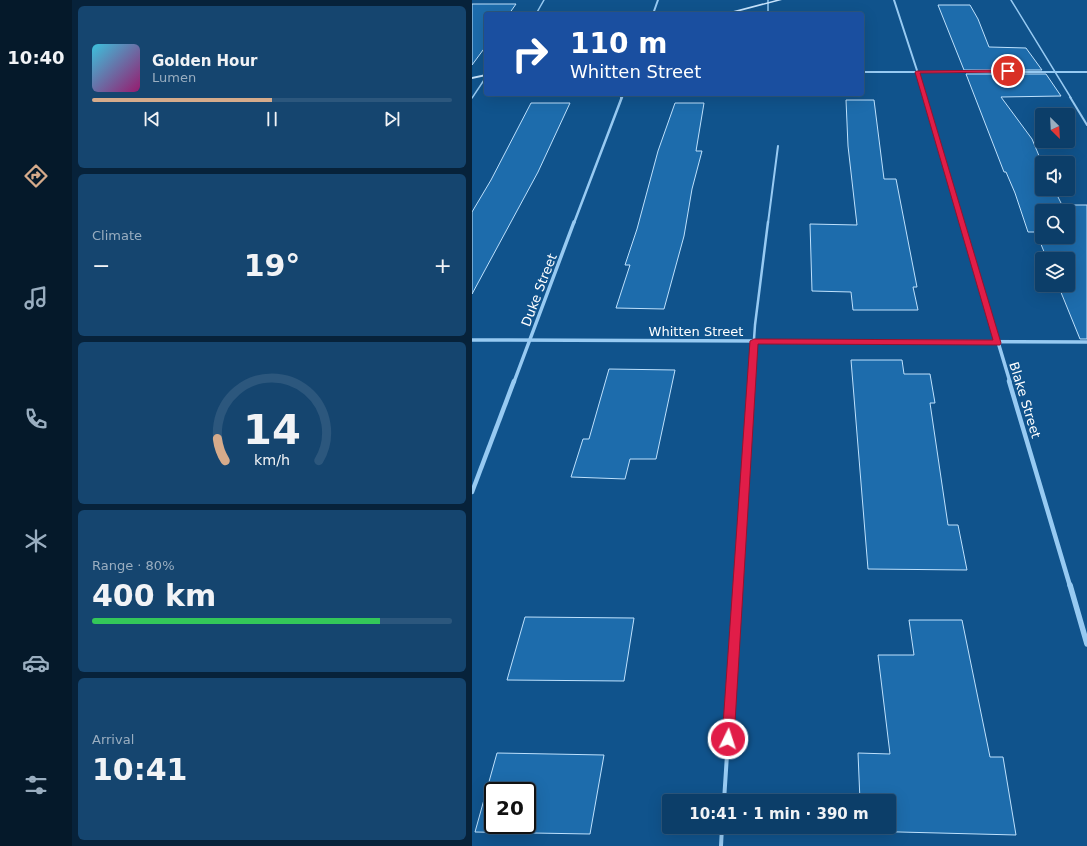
<!DOCTYPE html>
<meta charset="utf-8">
<style>
:root{--surface:#0c3e69;--page:#15456f;--text:#f1f3f6;--muted:#9aaec0;--line:#2c577d;--accent:#d6ab8b}
body{margin:0;font-family:"DejaVu Sans",sans-serif;background:var(--page);color:var(--text);height:100vh;display:flex;flex-direction:column;font-size:15px;white-space:nowrap}
*{box-sizing:border-box;margin:0}
p{font-size:13px;color:var(--muted)}
.icon{flex:none;width:22px;height:22px;fill:none;stroke:currentColor;stroke-width:2;stroke-linecap:round;stroke-linejoin:round}
.map{position:relative;flex:1;overflow:hidden}
.side{display:flex;flex-direction:column;gap:6px;padding:6px;background:#07223a;width:400px}
.side>*{flex:none}
.top-card{position:absolute;left:12px;top:12px;width:380px;height:84px;border-radius:4px;box-shadow:0 4px 16px #0002,0 0 0 1px var(--line);background:#1a4fa0;color:#fff;overflow:hidden}
.needle{width:26px;rotate:156deg}
.tools{position:absolute;left:563px;top:108px;display:grid;gap:8px}
.tools a{display:grid;place-items:center;width:40px;height:40px;border-radius:4px;background:var(--surface);box-shadow:0 4px 16px #0002,0 0 0 1px var(--line);font-size:20px}
.speed{position:absolute;left:12px;top:782px;display:flex;gap:8px;font-size:20px;font-weight:700;text-align:center}
.speed>*{display:grid;place-content:center;width:52px;height:52px;border-radius:50%;background:var(--surface);box-shadow:0 4px 16px #0002,0 0 0 1px var(--line);line-height:1}
.speed .limit{border:2px solid #111;border-radius:6px;background:#fff;color:#111}
.pin{position:absolute;display:grid;place-items:center;width:34px;height:34px;color:#fff;margin:-17px;border:2px solid #fff;border-radius:50%;box-shadow:0 1px 4px #0007}
.me{position:absolute;width:44px;margin:-22px;rotate:4deg;stroke-linejoin:round;filter:drop-shadow(0 0 3px #0008)}
.turn{display:flex;align-items:center;gap:14px;height:84px;padding:0 20px;font-size:18px}
.turn .icon{width:52px;height:52px;stroke-width:2.5}
.turn b{display:block;font-size:28px;line-height:34px}
.big{font-size:30px;font-weight:600;line-height:1.1}
.side .card{flex:1;display:flex;flex-direction:column;justify-content:center;gap:6px;min-width:0;padding:0 14px;border-radius:6px;background:var(--page)}
.side .dial{align-items:center;gap:0}
.dial svg{height:104px;overflow:visible;fill:none;stroke:var(--line);stroke-width:7;stroke-linecap:round;text-anchor:middle}
.dial text{fill:var(--text);stroke:none}
.song{display:flex;align-items:center;gap:12px}
.cover{width:48px;height:48px;border-radius:6px;background:linear-gradient(135deg,hsl(190 70% 55%),hsl(320 70% 35%))}
.played{height:4px;border-radius:2px;background:linear-gradient(90deg,var(--accent) 50%,var(--line) 50%)}
.keys{display:flex;justify-content:space-around;direction:ltr}
.heat{display:flex;justify-content:space-between;align-items:center;font-size:22px;direction:ltr}
.charge{height:6px;border-radius:3px;background:linear-gradient(90deg,#34c759 80%,var(--line) 0)}
.trip{position:absolute;left:190px;top:794px;width:234px;height:40px;border-radius:4px;background:var(--surface);box-shadow:0 4px 16px #0002,0 0 0 1px var(--line);font-weight:600;line-height:40px;text-align:center}
main{display:flex;flex:1;min-height:0}
.dock{display:flex;flex-direction:column;width:72px;justify-content:space-around;align-items:center;background:#05192a;color:var(--muted)}
.dock .icon{width:28px;height:28px}
.dock .current{color:var(--accent)}
.dock b{font-size:18px;color:var(--text)}
.map>svg:first-child{display:block}
</style>
<main>
<nav class="dock">
<b>10:40</b>
<svg class="icon current" aria-label="directions" viewBox="0 0 24 24"><path d="M12 3l9 9-9 9-9-9zM9 14v-3h6M13 9l2 2-2 2"/></svg>
<svg class="icon" aria-label="music" viewBox="0 0 24 24"><path d="M9 18V5l10-2v13"/><circle cx="6" cy="18" r="3"/><circle cx="16" cy="16" r="3"/></svg>
<svg class="icon" aria-label="phone" viewBox="0 0 24 24"><path d="M5 4h4l2 5-3 2q2 4 5 5l2-3 5 2v4C11 20 4 13 5 4z"/></svg>
<svg class="icon" aria-label="climate" viewBox="0 0 24 24"><path d="M12 3v18M4 7l16 10M4 17L20 7"/></svg>
<svg class="icon" aria-label="car" viewBox="0 0 24 24"><path d="M5 17H2v-5l4-1 3-4h7l3 4 3 1v5h-3M9 17h6M6 11h13"/><circle cx="7" cy="17" r="2"/><circle cx="17" cy="17" r="2"/></svg>
<svg class="icon" aria-label="filters" viewBox="0 0 24 24"><path d="M4 7h16M4 17h16"/><circle cx="9" cy="7" r="2"/><circle cx="15" cy="17" r="2"/></svg>
</nav>
<section class="side">
<div class="card">
<div class="song"><i class="cover"></i><div><b>Golden Hour</b><p>Lumen</p></div></div>
<div class="played"></div>
<div class="keys"><svg class="icon" aria-label="previous" viewBox="0 0 24 24"><path d="M18 5L8 12l10 7zM5 5v14"/></svg><svg class="icon" aria-label="pause" viewBox="0 0 24 24"><path d="M8 5v14M16 5v14"/></svg><svg class="icon" aria-label="next" viewBox="0 0 24 24"><path d="M6 5l10 7-10 7zM19 5v14"/></svg></div>
</div>
<div class="card"><p>Climate</p>
<div class="heat"><a>−</a><b class="big">19°</b><a>+</a></div>
</div>
<div class="card dial"><svg viewBox="0 0 100 80">
<path d="M14 69A42 42 0 1 1 86 69"/>
<path d="M14 69A42 42 0 0 1 8 52" stroke="#d6ab8b"/>
<text x="50" y="56" font-size="32" font-weight="700">14</text>
<text x="50" y="72" font-size="11">km/h</text>
</svg></div>
<div class="card"><p>Range · 80%</p><b class="big">400 km</b><div class="charge"></div></div>
<div class="card"><p>Arrival</p><b class="big">10:41</b></div>
</section>
<div class="map">
<svg width="615" height="846" viewBox="0 0 615 846">
<rect width="100%" height="100%" fill="#10538c"/>
<!-- building -->
<g fill="#1d6cac" stroke="#bee1fd" fill-rule="evenodd">
<polygon points="0,4 44,4 37,14 14,14 14,46 0,65"/>
<polygon points="466,5 498,5 506,19 517,47 554,48 570,70 492,70"/>
<path d="M494 74H574L589 96 529 97 560 139 570 163V189H582L590 205H615V339H608L586 285H596V259H575L564 232H556L543 193 534 172H532ZM570 211H596V237H570Z"/>
<polygon points="374,100 402,100 412,179 424,179 445,287 441,287 446,310 381,310 379,292 340,291 338,224 385,225 376,146"/>
<polygon points="59,103 98,103 66,172 0,294 0,212 19,180"/>
<polygon points="203,103 232,103 224,151 230,151 220,189 212,236 192,309 144,308 158,265 153,265 165,229 186,151"/>
<polygon points="379,360 430,360 432,374 458,374 463,403 458,403 476,525 486,525 495,570 396,569"/>
<polygon points="137,369 203,370 184,459 158,459 153,479 99,477 111,439 117,439"/>
<polygon points="53,617 162,618 152,681 35,680"/>
<polygon points="437,620 490,620 518,757 531,757 544,835 389,831 389,827 417,827 417,801 388,801 386,753 418,754 406,655 442,655"/>
<path d="M25 753 132 755 118 834 3 832ZM21 791H55V825H21Z"/>
</g>
<g fill="none" stroke-linecap="round" stroke-linejoin="round">
<!-- lane-far4 -->
<g stroke="#97caf2" stroke-width="1.5">
<polyline points="296,0 296,14"/>
<polyline points="539,0 599,98"/>
<polyline points="64,14 72,0"/>
<polyline points="0,98 14,77"/>
</g>
<!-- lane-far3 -->
<g stroke="#97caf2" stroke-width="2">
<polyline points="598,97 615,125"/>
<polyline points="296,223 306,146"/>
</g>
<!-- lane-far2 -->
<polyline stroke="#97caf2" stroke-width="2.5" points="279,382 283,325 296,222"/>
<!-- lane-far1 -->
<polyline stroke="#97caf2" stroke-width="3" points="266,586 279,381"/>
<!-- lane -->
<g stroke="#97caf2" stroke-width="4">
<polyline points="252,801 266,585"/>
<polyline points="249,846 250,827"/>
</g>
<!-- street-far4 -->
<g stroke="#97caf2" stroke-width="2">
<polyline points="422,0 454,98"/>
<polyline points="181,14 186,0"/>
<polyline points="390,72 615,72"/>
<polyline points="149,98 151,94"/>
</g>
<!-- street-far3 -->
<g stroke="#97caf2" stroke-width="2.5">
<polyline points="453,97 490,223"/>
<polyline points="102,223 150,97"/>
</g>
<!-- street-far2 -->
<g stroke="#97caf2" stroke-width="3.5">
<polyline points="490,222 538,382"/>
<polyline points="0,340 615,342"/>
<polyline points="42,382 102,222"/>
</g>
<!-- street-far1 -->
<g stroke="#97caf2" stroke-width="4.5">
<polyline points="537,381 598,586"/>
<polyline points="0,492 42,381"/>
</g>
<!-- street -->
<polyline stroke="#97caf2" stroke-width="5.5" points="598,585 615,644"/>
<!-- secondary -->
<g fill="#c6e3fc" fill-rule="evenodd">
<polygon points="304,0 310,0 257,14 250,14"/>
<polygon points="14,74 14,76 0,79 0,77"/>
</g>
</g>
<!-- route -->
<polygon fill="#e11d48" stroke="#92132f" points="536,70 537,72 448,73 529,343 528,345 286,344 262,739 261,743 256,745 251,743 250,739 278,341 282,339 521,340 443,72 445,71"/>
<g text-anchor="middle" dominant-baseline="central" stroke-width="4" stroke-linejoin="round" paint-order="stroke">
<!-- street labels -->
<g font-size="13" fill="#fff" stroke="#10538c">
<text transform="translate(67 290) rotate(-69)">Duke Street</text>
<text x="224" y="331">Whitten Street</text>
<text transform="translate(553 400) rotate(73)">Blake Street</text>
</g>
</g>
</svg>
<div class="tools">
<a><svg class="needle" viewBox="-14 -14 28 28"><path d="M0-13l5 13h-10z" fill="#e53935"/><path d="M0 13l5-13h-10z" fill="#9aaec0"/></svg></a>
<a><svg class="icon" aria-label="sound" viewBox="0 0 24 24"><path d="M4 9h4l5-4v14l-5-4H4zM17 9q2 3 0 6"/></svg></a>
<a><svg class="icon" aria-label="search" viewBox="0 0 24 24"><circle cx="10" cy="10" r="6"/><path d="M15 15l6 6"/></svg></a>
<a><svg class="icon" aria-label="layers" viewBox="0 0 24 24"><path d="M12 4l9 5-9 5-9-5zM3 14l9 5 9-5"/></svg></a>
</div>
<div class="speed"><div class="limit">20</div></div>
<div class="pin" style="left:536px;top:71px;background:#d93025"><svg class="icon" aria-label="arrive" viewBox="0 0 24 24"><path d="M6 21V4h12l-3 4 3 4H6"/></svg></div>
<svg class="me" style="left:256px;top:739px" viewBox="-20 -20 40 40"><circle r="17" fill="#e11d48" stroke="#fff" stroke-width="3"/><path d="M0-11L8 9 0 5-8 9z" fill="#fff"/></svg>
<div class="trip">10:41 · 1 min · 390 m</div>
<div class="top-card">
<div class="turn"><svg class="icon" aria-label="right" viewBox="0 0 24 24"><path d="M7 20v-9h11M14 6l5 5-5 5"/></svg><div><b>110 m</b>Whitten Street</div></div>
</div>
</div>
</main>
